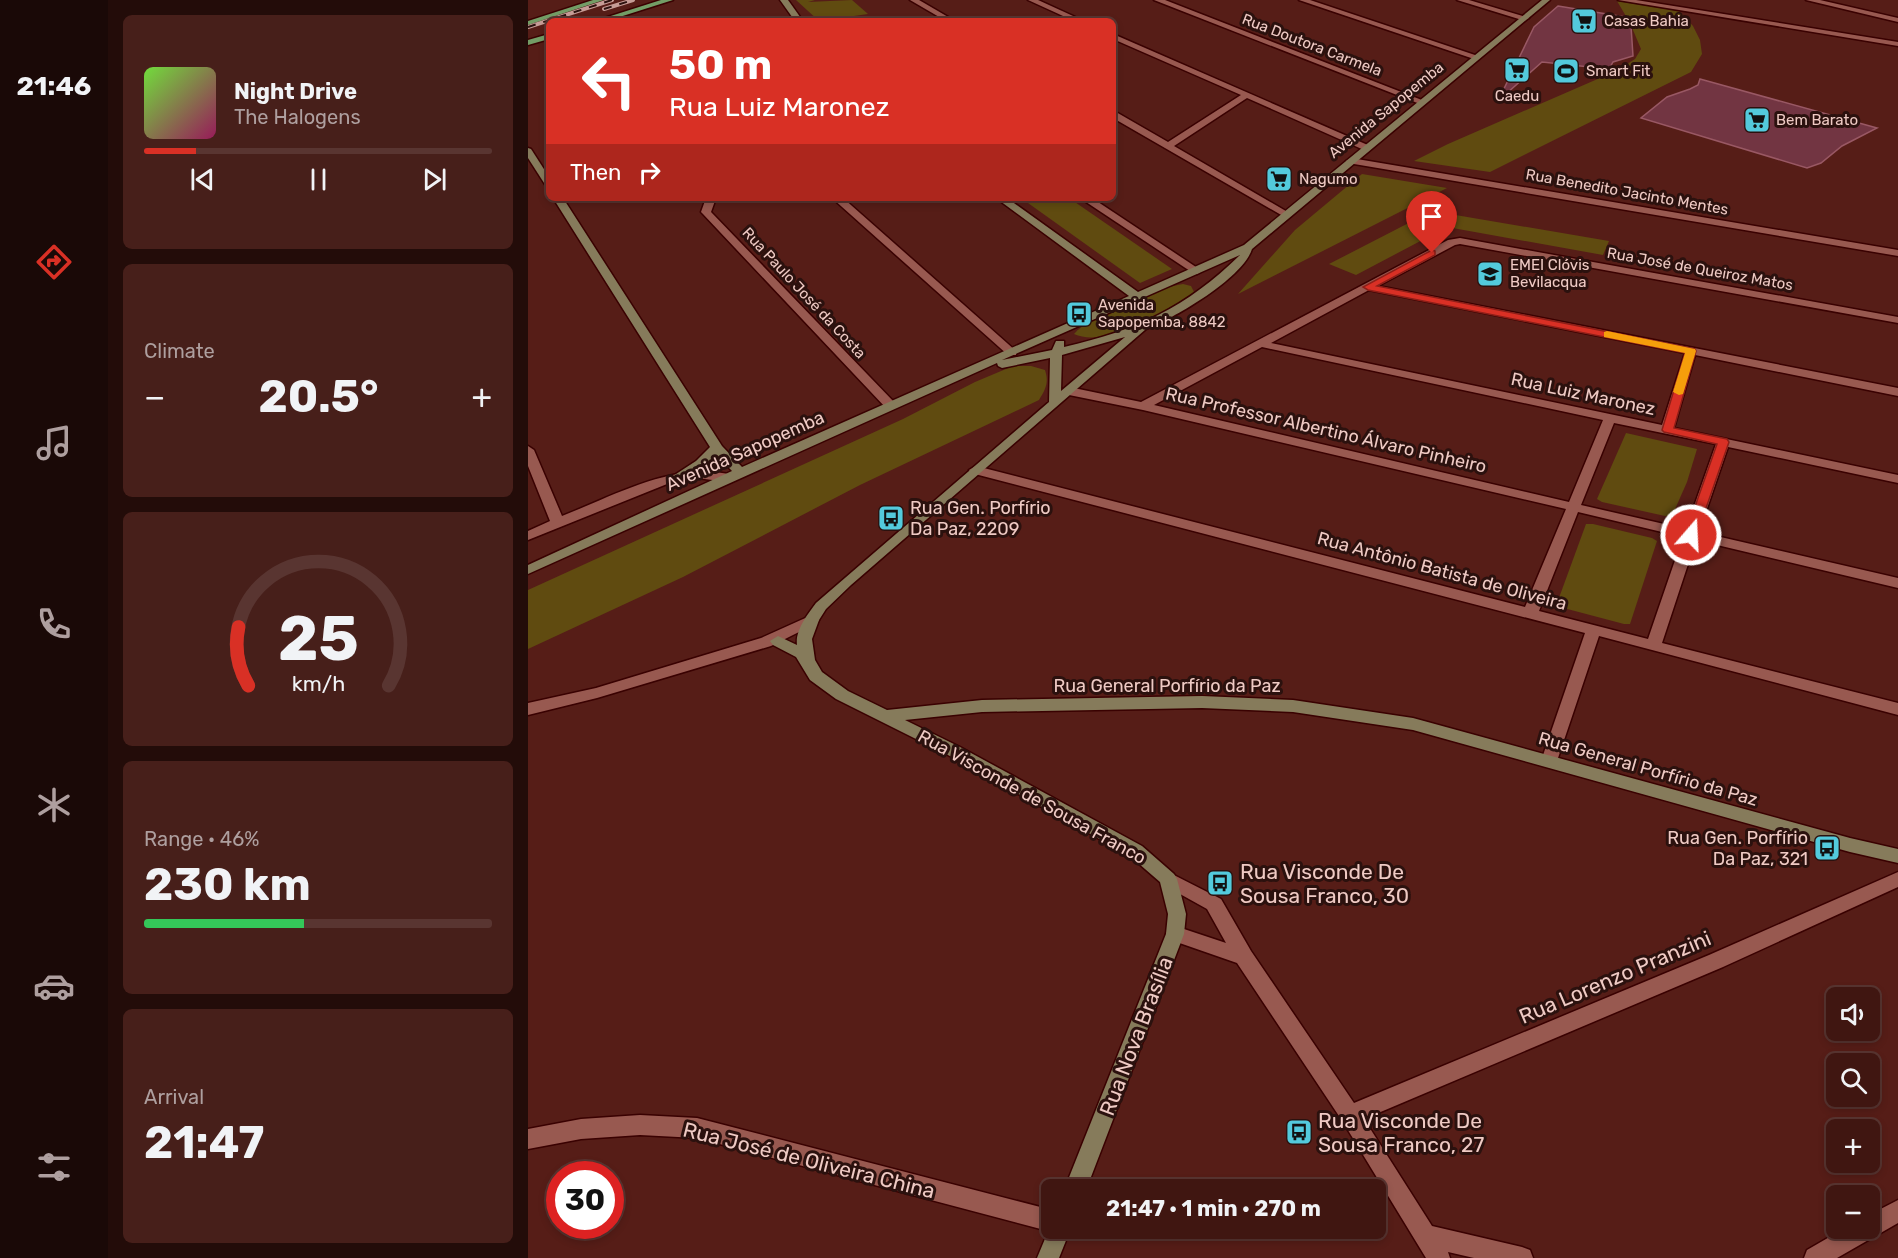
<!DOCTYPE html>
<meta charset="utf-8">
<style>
:root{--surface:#401611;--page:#471f1a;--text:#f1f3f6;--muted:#ae9f9f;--line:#593531;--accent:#d93025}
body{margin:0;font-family:Rubik,sans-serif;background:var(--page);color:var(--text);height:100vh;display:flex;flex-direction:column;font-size:22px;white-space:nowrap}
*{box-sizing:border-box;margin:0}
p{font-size:20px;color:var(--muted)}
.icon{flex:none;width:33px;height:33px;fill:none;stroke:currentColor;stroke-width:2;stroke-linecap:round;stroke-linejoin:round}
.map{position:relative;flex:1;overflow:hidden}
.side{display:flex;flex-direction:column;gap:15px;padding:15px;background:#230c09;width:420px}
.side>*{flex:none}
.guide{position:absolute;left:18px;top:18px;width:570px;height:183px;border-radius:9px;box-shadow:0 3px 9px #0003,0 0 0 2px var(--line);background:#d93025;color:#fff;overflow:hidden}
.buttons{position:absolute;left:1298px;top:987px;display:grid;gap:12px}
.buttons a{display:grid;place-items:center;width:54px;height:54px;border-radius:9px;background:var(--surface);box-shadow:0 3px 9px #0003,0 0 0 2px var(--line);font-size:30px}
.speed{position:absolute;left:18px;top:1161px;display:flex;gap:12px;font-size:30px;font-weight:700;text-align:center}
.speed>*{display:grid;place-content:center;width:78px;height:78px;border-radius:50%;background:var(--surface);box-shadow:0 3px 9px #0003,0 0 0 2px var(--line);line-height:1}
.speed .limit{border:9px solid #d22;background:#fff;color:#111}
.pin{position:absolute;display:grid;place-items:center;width:51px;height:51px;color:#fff;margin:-62px -26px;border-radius:50% 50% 50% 0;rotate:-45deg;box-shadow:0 0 6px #0007}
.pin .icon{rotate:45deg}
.me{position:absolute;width:66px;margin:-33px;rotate:19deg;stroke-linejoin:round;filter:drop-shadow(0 0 4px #0008)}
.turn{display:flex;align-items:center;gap:21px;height:126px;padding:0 24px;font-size:27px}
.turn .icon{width:78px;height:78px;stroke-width:2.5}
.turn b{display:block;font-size:42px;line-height:51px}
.then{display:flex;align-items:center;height:57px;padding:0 24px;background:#0003;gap:12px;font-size:22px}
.big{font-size:45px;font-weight:700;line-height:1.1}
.side .tile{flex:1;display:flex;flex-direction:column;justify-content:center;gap:9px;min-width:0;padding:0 21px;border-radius:9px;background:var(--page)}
.side .dial{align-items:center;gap:0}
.dial svg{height:156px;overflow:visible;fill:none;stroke:var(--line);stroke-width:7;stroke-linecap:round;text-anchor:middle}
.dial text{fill:var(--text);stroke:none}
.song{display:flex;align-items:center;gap:18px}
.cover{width:72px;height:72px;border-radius:9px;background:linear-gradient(135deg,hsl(100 70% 55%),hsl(330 70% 35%))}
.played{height:6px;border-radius:3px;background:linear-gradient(90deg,var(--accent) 15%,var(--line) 15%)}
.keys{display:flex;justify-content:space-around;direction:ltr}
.heat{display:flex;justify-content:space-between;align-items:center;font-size:33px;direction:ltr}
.charge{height:9px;border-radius:4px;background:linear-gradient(90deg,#34c759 46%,var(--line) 0)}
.trip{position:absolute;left:513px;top:1179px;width:345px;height:60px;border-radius:9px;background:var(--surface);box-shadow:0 3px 9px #0003,0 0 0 2px var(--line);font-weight:700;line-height:60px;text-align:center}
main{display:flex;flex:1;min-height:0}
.tab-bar{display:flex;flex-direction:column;width:108px;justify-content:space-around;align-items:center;background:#1a0907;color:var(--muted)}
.tab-bar .icon{width:42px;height:42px}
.tab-bar .on{color:var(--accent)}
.tab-bar b{font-size:27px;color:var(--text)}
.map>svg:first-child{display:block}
</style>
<main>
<nav class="tab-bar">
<b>21:46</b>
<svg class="icon on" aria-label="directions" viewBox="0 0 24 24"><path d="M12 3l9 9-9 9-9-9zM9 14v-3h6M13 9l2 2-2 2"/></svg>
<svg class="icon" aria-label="music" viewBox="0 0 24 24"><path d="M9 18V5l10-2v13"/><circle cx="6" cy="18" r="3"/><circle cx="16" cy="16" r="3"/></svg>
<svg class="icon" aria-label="phone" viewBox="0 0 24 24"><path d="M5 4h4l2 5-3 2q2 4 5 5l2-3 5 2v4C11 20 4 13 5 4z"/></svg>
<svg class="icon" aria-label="climate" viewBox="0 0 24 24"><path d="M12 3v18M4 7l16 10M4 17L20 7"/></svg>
<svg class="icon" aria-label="car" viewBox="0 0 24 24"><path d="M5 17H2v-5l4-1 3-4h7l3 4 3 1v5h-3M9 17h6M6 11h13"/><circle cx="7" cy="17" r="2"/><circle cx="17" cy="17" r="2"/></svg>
<svg class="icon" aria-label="filters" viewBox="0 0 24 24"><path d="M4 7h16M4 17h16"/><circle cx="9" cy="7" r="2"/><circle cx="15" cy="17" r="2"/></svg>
</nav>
<section class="side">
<div class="tile">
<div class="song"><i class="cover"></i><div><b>Night Drive</b><p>The Halogens</p></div></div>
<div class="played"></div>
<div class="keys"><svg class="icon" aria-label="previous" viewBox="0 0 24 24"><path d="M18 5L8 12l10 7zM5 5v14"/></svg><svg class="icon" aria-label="pause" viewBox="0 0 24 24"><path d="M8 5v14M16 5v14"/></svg><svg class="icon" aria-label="next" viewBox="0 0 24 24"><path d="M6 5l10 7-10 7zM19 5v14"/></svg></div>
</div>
<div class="tile"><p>Climate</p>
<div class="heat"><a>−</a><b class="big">20.5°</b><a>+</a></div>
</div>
<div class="tile dial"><svg viewBox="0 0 100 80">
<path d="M14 69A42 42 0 1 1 86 69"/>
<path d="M14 69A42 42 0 0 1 9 39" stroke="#d93025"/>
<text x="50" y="56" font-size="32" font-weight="700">25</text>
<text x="50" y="72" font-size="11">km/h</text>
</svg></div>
<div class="tile"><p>Range · 46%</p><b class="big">230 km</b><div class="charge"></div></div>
<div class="tile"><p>Arrival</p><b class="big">21:47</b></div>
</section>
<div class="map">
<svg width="1370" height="1258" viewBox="0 0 1370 1258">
<rect width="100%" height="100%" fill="#561d17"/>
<!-- green -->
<g fill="#604b10">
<polygon points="268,0 287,0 280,2 324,0 340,14 291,21"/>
<polygon points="1089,1 1151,11 1165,26 1172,40 1174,54 1163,72 962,172 886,161 920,144 1088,71 1107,59 1113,49 1102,23"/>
<polygon points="834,174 919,188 710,294 767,230"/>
<polygon points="493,198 541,198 644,269 612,283"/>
<polygon points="904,211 1081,241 1075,255 919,227 828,275 801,264"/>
<path d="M655 284 663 286 666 292C639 311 578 349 546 334 562 315 629 288 655 284Z"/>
<path d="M485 366H503L517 370C521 382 518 389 511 400L332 485 155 577 0 649V590L375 419 447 382Z"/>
<polygon points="1098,433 1169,449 1159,482 1144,516 1137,516 1074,502 1069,499"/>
<polygon points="1058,524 1065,524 1124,538 1129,541 1102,624 1096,624 1028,606"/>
</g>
<!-- building -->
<g fill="#723542" stroke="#995864" stroke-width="1.5">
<polygon points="1030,6 1097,17 1103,26 1105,56 1085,62 1081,69 1014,62 970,101 1006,27"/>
<polygon points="1172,79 1349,128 1314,146 1293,163 1279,168 1113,118 1139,97 1162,89 1170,85"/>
</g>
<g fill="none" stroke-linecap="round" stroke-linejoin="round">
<defs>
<g id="street">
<polygon points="382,0 391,0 427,21 418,21"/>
<polygon points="500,0 510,0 556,21 546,21"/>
<polygon points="626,0 637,0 899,102 892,104"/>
<polygon points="771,0 782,0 953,57 946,59"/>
<polygon points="929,0 941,0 1001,18 994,20"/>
<polygon points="1090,0 1108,0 1370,42 1370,46"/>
<polygon points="1278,0 1292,0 1370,18 1370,22"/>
<polygon points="269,17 272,21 250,21"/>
<polygon points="585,34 842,146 844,148 836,150 719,98 646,146 763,214 755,216 585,118 585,111 588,112 640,142 713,95 585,39"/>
<polygon points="823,158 1370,250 1370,256 820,163 818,161"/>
<polygon points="178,198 188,198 183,212 366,402 366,408 358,408 175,214 173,212"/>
<polygon points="304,198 315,198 488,351 488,355 480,355"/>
<polygon points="552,198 564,198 674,271 669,274 665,273"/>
<path d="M932 238 1370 317V323L932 244 927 245 850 286 1370 388V396L1167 355 1146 428 1370 475V483L1200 447 1171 532 1370 578V588L1168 540 1134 643 1370 703V715L1071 636 1029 761 1027 765H1015L1013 761 1057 633 443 473 441 470 448 466 997 607 1038 509 615 410 541 395 535 391 541 387 613 402 920 240ZM841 290 1157 353 1134 425 743 343ZM734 347 1075 420 1041 502 626 405ZM1086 423 1188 444 1158 529 1053 505ZM1050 512 1155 537 1120 639 1011 611Z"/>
<path d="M0 446 6 450 34 516C88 495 145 461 205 475L207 478 200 482 169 478 144 482 0 540V531L22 521 0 466Z"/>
<polygon points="284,615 289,617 291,620 289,623 243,646 69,698 0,715 0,703 68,688 233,638"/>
<polygon points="640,872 693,899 723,951 826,1103 1181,955 1370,872 1370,887 1195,967 836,1119 904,1226 994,1247 1002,1250 1005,1258 946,1258 920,1252 922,1258 898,1258 815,1122 709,963 640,939 638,934 640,929 647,926 698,943 679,909 634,884 631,879 634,874"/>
<polygon points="112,1115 169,1118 524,1210 524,1228 532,1228 524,1232 169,1138 112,1135 53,1139 0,1149 0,1129 53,1119"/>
<polygon points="1370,1200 1370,1223 1309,1258 1276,1258 1279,1250 1317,1228 1341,1228 1341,1215"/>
</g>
<g id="secondary">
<polygon points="252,0 260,0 275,21 267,21"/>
<path d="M1014 0H1022L724 249C715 278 647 318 618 329L323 585 298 609 291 620 284 639 287 660 294 672 320 691 359 710 454 700 674 696 765 700 885 718 1322 838 1370 849V863L1322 852 885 730 765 712 674 708 454 712 377 720 432 747 614 846 646 874 649 879 658 914 656 934 558 1190H536L638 934 640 914 632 882 602 856 420 755 308 699 282 680 268 657 245 645 242 641 250 636 269 645C267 630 280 614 288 603L521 402 522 358 474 368 470 366 469 363 0 574V565L204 471 189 455C179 465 162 482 147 479L145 476 168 461 182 447 25 198H35L194 446 214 467 601 296 468 198H479L610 292 716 245ZM712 255C658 308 609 330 536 347V341H528L524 350 474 360ZM597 337 533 391 534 355Z"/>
<polygon points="0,148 3,149 21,177 21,187 18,186 0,158"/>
<polygon points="524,1222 524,1228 543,1228 531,1258 509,1258"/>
</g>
<g id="primary">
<polygon points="65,0 76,0 0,25 0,21"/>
<polygon points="133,0 145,0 79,21 67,21"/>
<polygon points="21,34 21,39 0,45 0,40"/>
</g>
</defs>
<!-- street casing -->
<use href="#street" stroke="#390101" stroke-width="3"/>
<!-- secondary casing -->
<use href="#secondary" stroke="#390101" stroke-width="3"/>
<!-- primary casing -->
<use href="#primary" stroke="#390101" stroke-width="3"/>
<!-- street -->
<use href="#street" fill="#985950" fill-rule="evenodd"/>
<!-- secondary -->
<use href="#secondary" fill="#867b5b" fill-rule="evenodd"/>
<!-- primary -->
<use href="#primary" fill="#739d66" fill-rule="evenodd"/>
<defs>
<g id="rail">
<polyline points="76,9 105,0"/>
<polyline points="0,27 84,0"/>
</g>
</defs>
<!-- rail casing -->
<use href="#rail" stroke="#c69c96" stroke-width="4"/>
<!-- rail -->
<use href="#rail" stroke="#2b110e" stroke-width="2" stroke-dasharray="8" stroke-linecap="butt"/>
</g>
<!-- route -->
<polygon fill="#d93025" stroke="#8d1f18" stroke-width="1.5" points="904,250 907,251 907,255 849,286 1167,349 1168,351 1146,428 1199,439 1201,442 1168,537 1159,537 1157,535 1189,444 1136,432 1134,430 1157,353 840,290 835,287"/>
<!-- slow -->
<polygon fill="#f59e0b" points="1079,331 1167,349 1168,351 1155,394 1151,395 1145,392 1157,353 1076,337 1076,332"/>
<!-- icons -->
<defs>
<symbol id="supermarket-square" viewBox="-11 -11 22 22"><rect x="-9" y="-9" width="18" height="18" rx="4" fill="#53cadc" stroke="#2b110e"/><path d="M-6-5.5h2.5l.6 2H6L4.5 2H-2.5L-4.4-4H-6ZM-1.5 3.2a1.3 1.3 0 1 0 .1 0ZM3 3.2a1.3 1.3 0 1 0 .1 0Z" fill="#111"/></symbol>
<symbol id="stadium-square" viewBox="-11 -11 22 22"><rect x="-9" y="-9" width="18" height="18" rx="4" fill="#53cadc" stroke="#2b110e"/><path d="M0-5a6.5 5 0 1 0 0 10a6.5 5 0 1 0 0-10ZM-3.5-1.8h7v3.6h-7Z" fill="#111"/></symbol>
<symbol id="school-square" viewBox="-11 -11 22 22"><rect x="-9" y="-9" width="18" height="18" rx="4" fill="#53cadc" stroke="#2b110e"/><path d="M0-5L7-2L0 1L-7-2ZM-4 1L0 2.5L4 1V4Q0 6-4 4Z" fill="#111"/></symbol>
<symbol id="bus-square" viewBox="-11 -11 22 22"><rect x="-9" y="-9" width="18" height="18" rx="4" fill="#53cadc" stroke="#2b110e"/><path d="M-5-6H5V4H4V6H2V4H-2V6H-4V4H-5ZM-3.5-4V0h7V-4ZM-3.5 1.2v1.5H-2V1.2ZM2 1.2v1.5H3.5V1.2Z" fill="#111"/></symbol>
</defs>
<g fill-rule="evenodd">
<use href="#supermarket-square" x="1041" y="6" width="30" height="30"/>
<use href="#supermarket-square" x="974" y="55" width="30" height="30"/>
<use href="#stadium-square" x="1023" y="56" width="30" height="30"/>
<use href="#supermarket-square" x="1214" y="105" width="30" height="30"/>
<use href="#supermarket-square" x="736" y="164" width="30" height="30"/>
<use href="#school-square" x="947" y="259" width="30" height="30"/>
<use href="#bus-square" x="536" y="299" width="30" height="30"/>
<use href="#bus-square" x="348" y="503" width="30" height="30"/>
<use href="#bus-square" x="1284" y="833" width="30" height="30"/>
<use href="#bus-square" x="677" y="868" width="30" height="30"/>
<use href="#bus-square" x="756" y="1117" width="30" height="30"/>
</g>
<g text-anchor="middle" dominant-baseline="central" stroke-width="6" stroke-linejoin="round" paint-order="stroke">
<!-- far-poi labels -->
<g font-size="15" fill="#efcac4" stroke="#2b110e" text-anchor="start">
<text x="1076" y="21">Casas Bahia</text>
<text x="1058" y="71">Smart Fit</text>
<text x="989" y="96" text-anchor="middle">Caedu</text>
<text x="1248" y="120">Bem Barato</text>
<text x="771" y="179">Nagumo</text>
<text x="982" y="265">EMEI Clóvis<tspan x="982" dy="17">Bevilacqua</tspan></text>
<text x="570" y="305">Avenida<tspan x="570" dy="17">Sapopemba, 8842</tspan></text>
</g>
<!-- far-street labels -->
<g font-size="15" fill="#efcac4" stroke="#2b110e">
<text transform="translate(784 45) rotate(21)">Rua Doutora Carmela</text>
<text transform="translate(858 110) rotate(-39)">Avenida Sapopemba</text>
<text transform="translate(1099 192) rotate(10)">Rua Benedito Jacinto Mentes</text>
<text transform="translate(1172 269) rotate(10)">Rua José de Queiroz Matos</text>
<text transform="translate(276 293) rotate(47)">Rua Paulo José da Costa</text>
</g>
<!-- street labels -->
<g font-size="18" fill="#efcac4" stroke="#2b110e">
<text transform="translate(1055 394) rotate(12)">Rua Luiz Maronez</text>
<text transform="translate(798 430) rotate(13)">Rua Professor Albertino Álvaro Pinheiro</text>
<text transform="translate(217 451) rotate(-24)">Avenida Sapopemba</text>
<text transform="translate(914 571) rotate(15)">Rua Antônio Batista de Oliveira</text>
<text x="639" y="686">Rua General Porfírio da Paz</text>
<text transform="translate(1120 769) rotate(16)">Rua General Porfírio da Paz</text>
<text transform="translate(504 797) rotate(29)">Rua Visconde de Sousa Franco</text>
</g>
<!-- poi labels -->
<g font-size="18" fill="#efcac4" stroke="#2b110e" text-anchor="start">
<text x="382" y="508">Rua Gen. Porfírio<tspan x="382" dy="21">Da Paz, 2209</tspan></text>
<text x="1280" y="838" text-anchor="end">Rua Gen. Porfírio<tspan x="1280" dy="21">Da Paz, 321</tspan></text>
</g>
<!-- near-poi labels -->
<g font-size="21" fill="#efcac4" stroke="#2b110e" text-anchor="start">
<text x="712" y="871">Rua Visconde De<tspan x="712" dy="24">Sousa Franco, 30</tspan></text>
<text x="790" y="1120">Rua Visconde De<tspan x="790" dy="24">Sousa Franco, 27</tspan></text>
</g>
<!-- near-street labels -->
<g font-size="21" fill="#efcac4" stroke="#2b110e">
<text transform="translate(1087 977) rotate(-23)">Rua Lorenzo Pranzini</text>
<text transform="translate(608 1036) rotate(-69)">Rua Nova Brasília</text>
<text transform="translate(281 1160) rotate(14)">Rua José de Oliveira China</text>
</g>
</g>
</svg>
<div class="buttons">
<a><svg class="icon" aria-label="sound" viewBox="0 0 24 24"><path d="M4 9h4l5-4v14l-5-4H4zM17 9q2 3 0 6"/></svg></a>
<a><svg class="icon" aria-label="search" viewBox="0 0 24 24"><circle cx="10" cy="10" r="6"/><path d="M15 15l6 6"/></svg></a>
<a>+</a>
<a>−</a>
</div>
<div class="speed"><div class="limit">30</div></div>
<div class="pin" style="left:904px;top:253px;background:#d93025"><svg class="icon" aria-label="arrive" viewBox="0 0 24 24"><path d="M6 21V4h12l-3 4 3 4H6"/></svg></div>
<svg class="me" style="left:1163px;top:535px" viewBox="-20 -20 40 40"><circle r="17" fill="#d93025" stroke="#fff" stroke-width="3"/><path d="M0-11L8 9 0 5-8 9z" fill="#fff"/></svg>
<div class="trip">21:47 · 1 min · 270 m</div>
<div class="guide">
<div class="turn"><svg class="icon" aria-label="left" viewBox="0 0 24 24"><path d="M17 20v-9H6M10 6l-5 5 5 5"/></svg><div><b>50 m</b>Rua Luiz Maronez</div></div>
<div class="then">Then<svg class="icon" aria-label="right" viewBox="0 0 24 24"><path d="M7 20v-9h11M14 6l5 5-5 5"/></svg></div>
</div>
</div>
</main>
